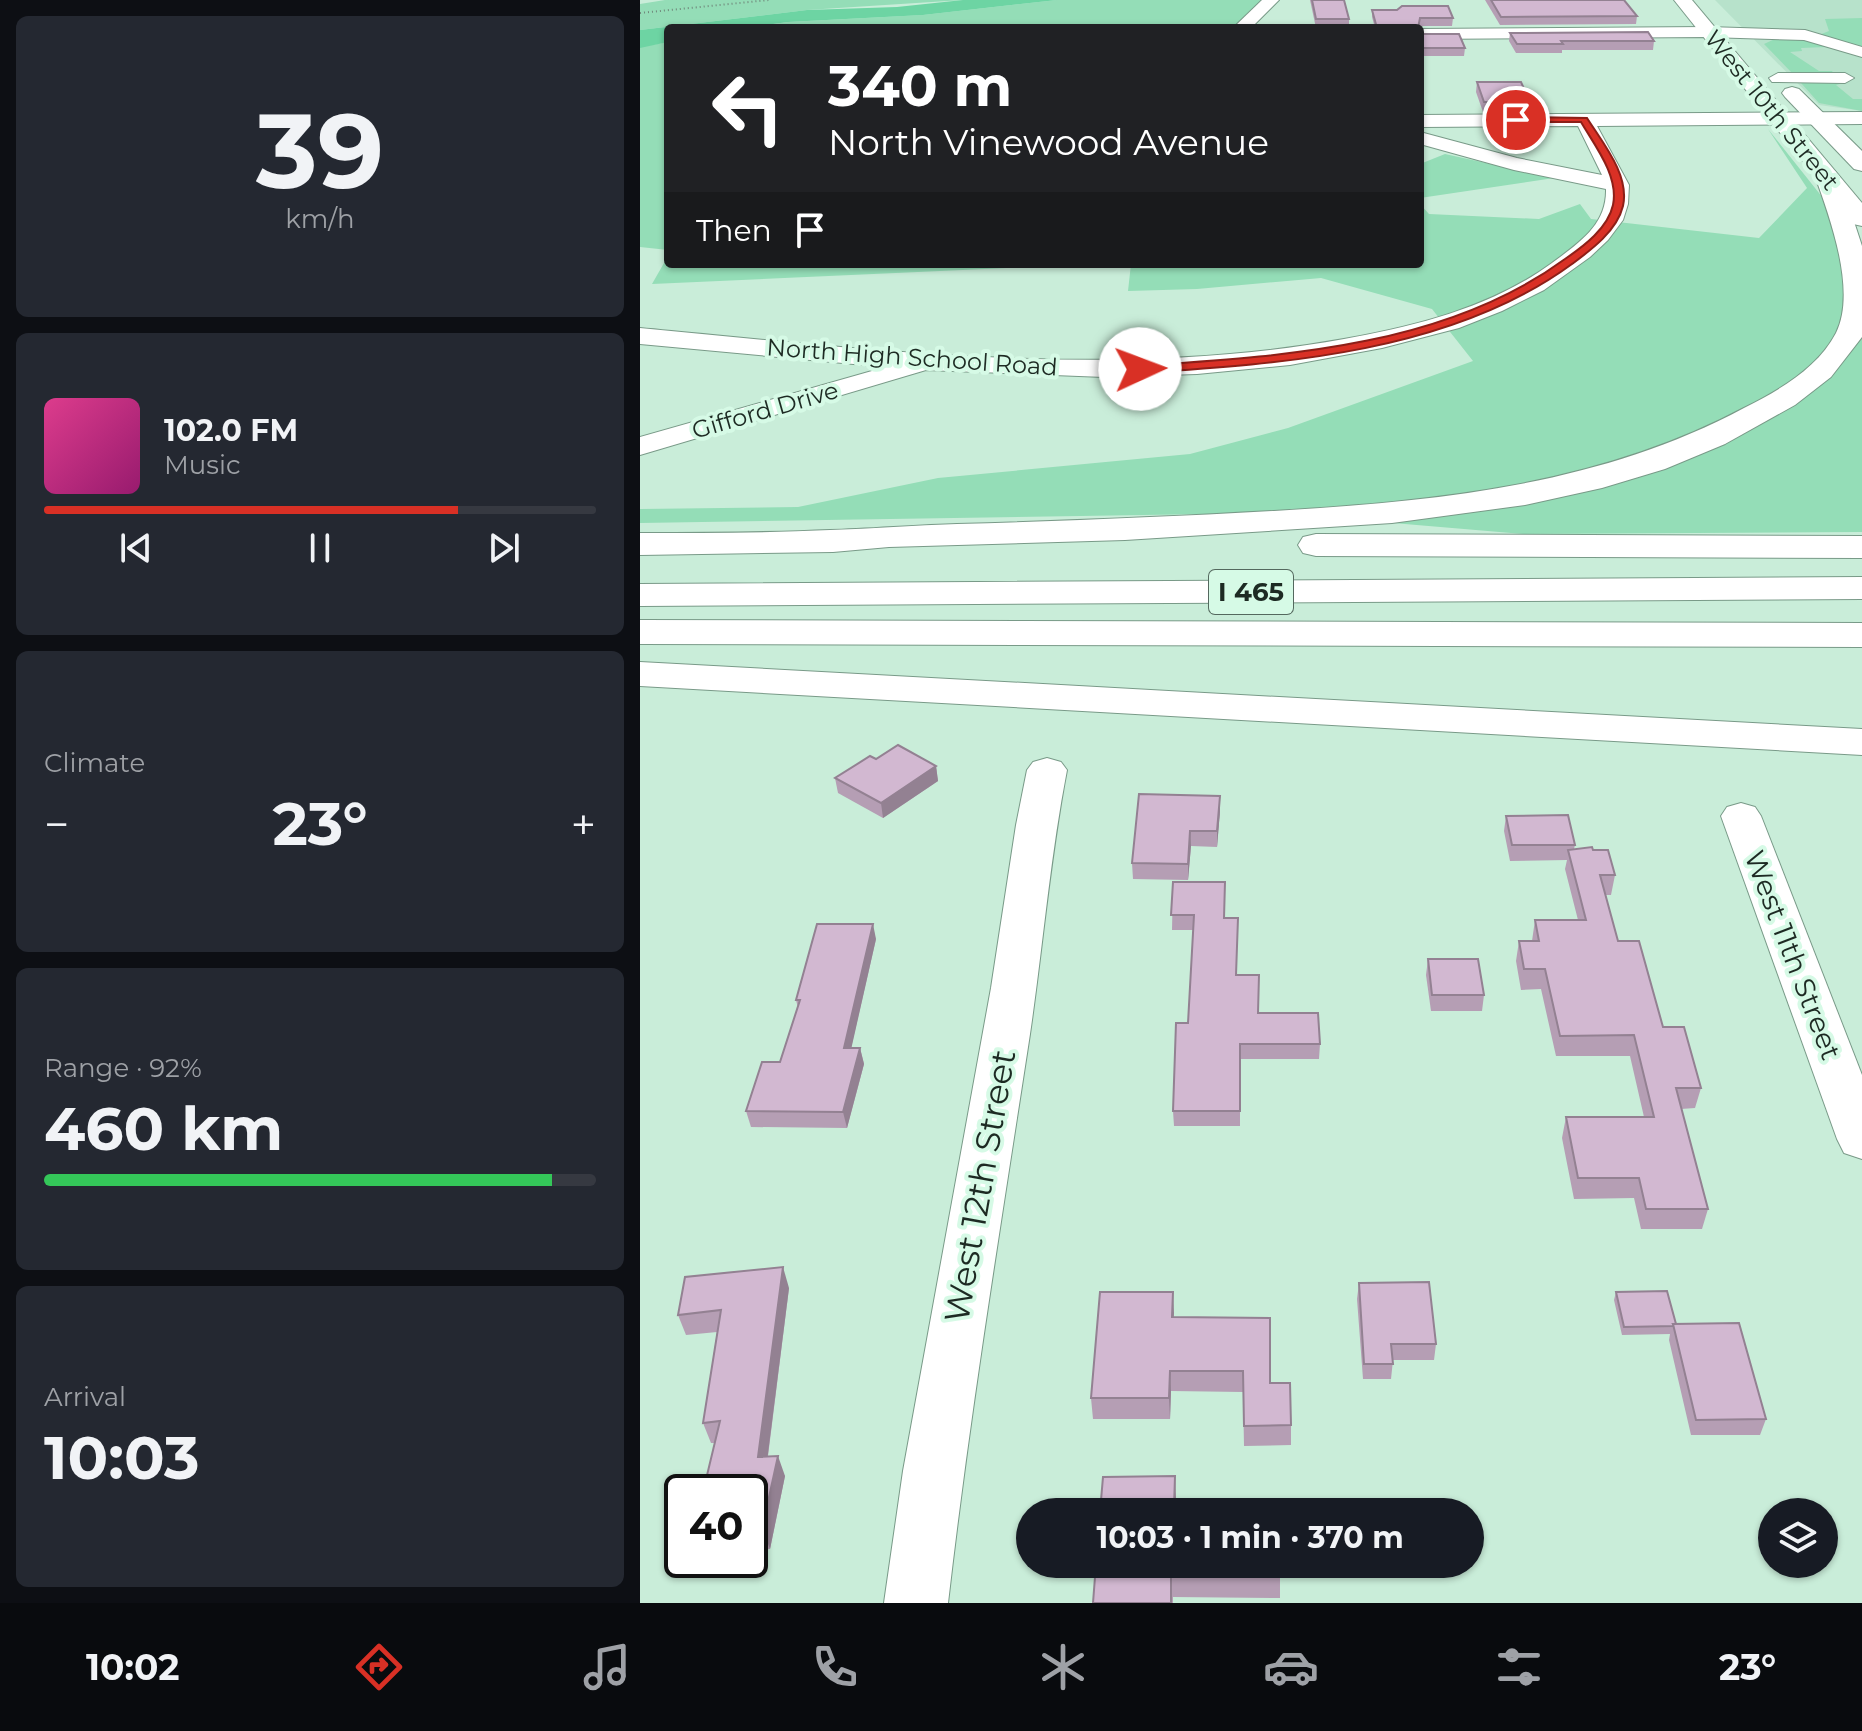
<!DOCTYPE html>
<meta charset="utf-8">
<style>
:root{--surface:#171b24;--page:#242831;--text:#f1f3f6;--muted:#9ea1a6;--line:#363941;--accent:#d93025}
body{margin:0;font-family:Montserrat,sans-serif;background:var(--page);color:var(--text);height:100vh;display:flex;flex-direction:column;font-size:30px;white-space:nowrap}
*{box-sizing:border-box;margin:0}
p{font-size:26px;color:var(--muted)}
.icon{flex:none;width:44px;height:44px;fill:none;stroke:currentColor;stroke-width:2;stroke-linecap:round;stroke-linejoin:round}
.map{position:relative;flex:1;overflow:hidden}
.drawer{display:flex;flex-direction:column;gap:16px;padding:16px;background:#0d0f14;width:640px}
.drawer>*{flex:none}
.hud{position:absolute;left:24px;top:24px;width:760px;height:244px;border-radius:8px;box-shadow:0 2px 6px #0004;background:#202124;color:#fff;overflow:hidden}
.fabs{position:absolute;left:1118px;top:1498px;display:grid;gap:16px}
.fabs a{display:grid;place-items:center;width:80px;height:80px;border-radius:50%;background:var(--surface);box-shadow:0 2px 6px #0004;font-size:40px}
.speed{position:absolute;left:24px;top:1474px;display:flex;gap:16px;font-size:40px;font-weight:700;text-align:center}
.speed>*{display:grid;place-content:center;width:104px;height:104px;border-radius:50%;background:var(--surface);box-shadow:0 2px 6px #0004;line-height:1}
.speed .limit{border:4px solid #111;border-radius:12px;background:#fff;color:#111}
.pin{position:absolute;display:grid;place-items:center;width:68px;height:68px;color:#fff;margin:-34px;border:4px solid #fff;border-radius:50%;box-shadow:0 2px 8px #0007}
.me{position:absolute;width:88px;margin:-44px;rotate:88deg;stroke-linejoin:round;filter:drop-shadow(0 0 6px #0008)}
.turn{display:flex;align-items:center;gap:28px;height:168px;padding:0 32px;font-size:36px}
.turn .icon{width:104px;height:104px;stroke-width:2.5}
.turn b{display:block;font-size:56px;line-height:68px}
.then{display:flex;align-items:center;height:76px;padding:0 32px;background:#0003;gap:16px;font-size:30px}
.big{font-size:60px;font-weight:700;line-height:1.1}
.drawer .widget{flex:1;display:flex;flex-direction:column;justify-content:center;gap:12px;min-width:0;padding:0 28px;border-radius:12px;background:var(--page)}
.drawer .dial{align-items:center;gap:0}
.dial b{font-size:104px;line-height:1}
.song{display:flex;align-items:center;gap:24px}
.cover{width:96px;height:96px;border-radius:12px;background:linear-gradient(135deg,hsl(330 70% 55%),hsl(320 70% 35%))}
.played{height:8px;border-radius:4px;background:linear-gradient(90deg,var(--accent) 75%,var(--line) 75%)}
.keys{display:flex;justify-content:space-around;direction:ltr}
.heat{display:flex;justify-content:space-between;align-items:center;font-size:44px;direction:ltr}
.charge{height:12px;border-radius:6px;background:linear-gradient(90deg,#34c759 92%,var(--line) 0)}
.trip{position:absolute;left:376px;top:1498px;width:468px;height:80px;border-radius:40px;background:var(--surface);box-shadow:0 2px 6px #0004;font-weight:700;line-height:80px;text-align:center}
.dock{display:flex;height:128px;justify-content:space-around;align-items:center;background:#090b0e;color:var(--muted)}
.dock .icon{width:56px;height:56px}
.dock .on{color:var(--accent)}
.dock b{font-size:36px;color:var(--text)}
main{display:flex;flex:1;min-height:0}
.map>svg:first-child{display:block}
</style>
<main>
<section class="drawer">
<div class="widget dial"><b>39</b><p>km/h</p></div>
<div class="widget">
<div class="song"><i class="cover"></i><div><b>102.0 FM</b><p>Music</p></div></div>
<div class="played"></div>
<div class="keys"><svg class="icon" aria-label="previous" viewBox="0 0 24 24"><path d="M18 5L8 12l10 7zM5 5v14"/></svg><svg class="icon" aria-label="pause" viewBox="0 0 24 24"><path d="M8 5v14M16 5v14"/></svg><svg class="icon" aria-label="next" viewBox="0 0 24 24"><path d="M6 5l10 7-10 7zM19 5v14"/></svg></div>
</div>
<div class="widget"><p>Climate</p>
<div class="heat"><a>−</a><b class="big">23°</b><a>+</a></div>
</div>
<div class="widget"><p>Range · 92%</p><b class="big">460 km</b><div class="charge"></div></div>
<div class="widget"><p>Arrival</p><b class="big">10:03</b></div>
</section>
<div class="map">
<svg width="1222" height="1603" viewBox="0 0 1222 1603">
<rect width="100%" height="100%" fill="#c9edd9"/>
<!-- built -->
<polygon fill="#b7e2cb" points="1075,0 1222,0 1222,111 1179,105"/>
<!-- green -->
<g fill="#94ddb7">
<polygon points="25,0 323,0 167,10 0,30 0,4"/>
<polygon points="417,0 633,0 596,28 104,28 148,22 283,15"/>
<polygon points="1222,18 1222,49 1179,35 1189,31 1185,19"/>
<polygon points="1137,38 1167,40 1218,55 1186,47 1161,48 1162,51 1150,52 1179,71 1192,71 1194,74 1152,73 1124,44"/>
<polygon points="28,42 28,250 0,247 0,47"/>
<polygon points="1164,81 1203,83 1196,85 1213,99 1222,99 1222,111 1179,103 1161,83"/>
<polygon points="1128,129 1222,247 1222,532 883,534 635,513 0,523 0,509 158,507 298,478 550,454 648,428 833,361 792,309 681,278 557,289 488,291 491,264 780,264 780,204 789,214 899,219 940,204 951,219 1119,238 1167,188"/>
<polygon points="805,154 914,178 780,198 780,164"/>
<polygon points="28,256 28,264 458,264 12,284"/>
</g>
<!-- water -->
<polygon fill="#6dd4a3" points="323,0 417,0 283,15 148,22 104,28 28,28 28,42 0,48 0,30 167,10 257,7"/>
<g fill="none" stroke-linecap="round" stroke-linejoin="round">
<defs>
<g id="minor">
<polygon points="622,0 639,0 611,28 593,28"/>
<polygon points="1068,27 1165,30 1222,47 1222,57 1164,40 1068,37 780,39 780,29"/>
<polygon points="1138,73 1205,73 1214,78 1205,83 1132,82 1129,78"/>
<path d="M1222 112V124L957 126 989 185 988 204 983 220 968 240 950 257 904 290 862 311 819 328 742 348 650 365 557 374 464 377 286 370 0 455V437L246 367 0 344V328C234 350 471 381 704 339 777 326 852 307 912 263 939 243 967 225 966 189L874 170 780 144V132L877 158 962 175 938 126 780 127V115Z"/>
<path d="M407 758 421 762 427 770C410 857 403 946 390 1034 361 1223 330 1412 308 1603H244L263 1471 351 988 376 825 387 770 393 762Z"/>
<polygon points="1101,803 1115,807 1121,816 1222,1075 1222,1159 1204,1153 1197,1139 1081,816 1087,807"/>
</g>
<g id="major">
<polygon points="1034,0 1052,0 1222,203 1222,226 1213,224"/>
<polygon points="1152,87 1159,89 1222,151 1222,171 1214,169 1145,97 1142,93 1145,89"/>
</g>
<g id="highway">
<path d="M1187 169 1195 171 1199 176 1222 246V337L1191 377 1155 405 1085 444 1025 469 962 488 885 505 752 523 485 540 249 547 193 552 0 555V533C63 533 127 533 190 530 232 529 275 525 317 524 423 521 528 517 634 511 797 501 958 486 1104 408 1138 391 1178 368 1196 333 1217 291 1190 218 1175 176L1179 171Z"/>
<polygon points="676,534 1222,536 1222,558 676,556 663,553 658,545 663,537"/>
<polygon points="1222,577 1222,599 0,606 0,584"/>
<polygon points="0,620 1222,623 1222,647 0,644"/>
<polygon points="0,662 1222,729 1222,755 0,686"/>
</g>
</defs>
<!-- minor casing -->
<use href="#minor" stroke="#799a88" stroke-width="2"/>
<!-- major casing -->
<use href="#major" stroke="#799a88" stroke-width="2"/>
<!-- highway casing -->
<use href="#highway" stroke="#799a88" stroke-width="2"/>
<!-- path -->
<polyline stroke="#70887b" stroke-width="2" stroke-dasharray="1 3" stroke-linecap="butt" points="0,13 129,0"/>
<!-- minor -->
<use href="#minor" fill="#fff" fill-rule="evenodd"/>
<!-- major -->
<use href="#major" fill="#fff" fill-rule="evenodd"/>
<!-- highway -->
<use href="#highway" fill="#fff" fill-rule="evenodd"/>
</g>
<!-- wall -->
<g fill="#b59eb4">
<polygon points="670,0 704,0 709,19 709,27 676,28"/>
<polygon points="845,0 984,0 997,16 996,24 860,25"/>
<polygon points="732,10 813,18 812,26 780,26 780,28 735,28 732,17"/>
<polygon points="870,33 1014,41 1013,50 922,50 922,53 876,53 869,41"/>
<polygon points="780,34 825,48 824,56 780,56"/>
<polygon points="837,82 890,102 889,111 843,112 836,92"/>
<polygon points="850,120 902,139 879,145 852,136 849,130"/>
<polygon points="236,759 296,766 298,781 243,818 198,793 195,778"/>
<polygon points="580,811 577,847 551,846 548,880 493,879 492,863"/>
<polygon points="866,816 935,845 934,849 953,850 975,875 971,895 965,895 978,941 1023,1027 1061,1088 1055,1108 1041,1109 1068,1209 1062,1229 1001,1229 994,1198 934,1199 922,1138 926,1117 1004,1117 990,1056 916,1056 901,989 881,990 876,961 879,941 892,941 895,920 938,920 925,869 927,860 870,861 864,831"/>
<polygon points="533,882 585,918 597,975 618,1013 680,1044 679,1059 600,1059 600,1126 534,1126 533,1111 548,1023 553,930 532,930"/>
<polygon points="236,939 211,1048 220,1048 224,1064 207,1128 111,1127 106,1111 140,1062 158,1008 156,1000"/>
<polygon points="788,959 844,995 842,1011 791,1011 786,975"/>
<polygon points="719,1283 796,1344 794,1360 753,1360 751,1379 723,1379 717,1299"/>
<polygon points="149,1288 128,1456 145,1476 130,1549 110,1550 110,1492 75,1443 71,1443 63,1423 77,1332 46,1335 38,1315"/>
<polygon points="976,1292 1036,1324 1126,1419 1120,1435 1051,1435 1029,1340 1030,1334 982,1335 974,1300"/>
<polygon points="534,1317 630,1383 651,1425 651,1445 604,1446 603,1392 531,1391 530,1419 453,1419 451,1398"/>
<polygon points="456,1564 640,1564 640,1598 533,1597 533,1603 453,1603"/>
</g>
<!-- shaded-wall -->
<g fill="#938192">
<polygon points="903,129 902,139 879,145 880,135"/>
<polygon points="296,766 298,781 243,818 241,803"/>
<polygon points="580,796 580,811 577,847 577,831"/>
<polygon points="550,831 551,846 548,880 548,864"/>
<polygon points="233,924 236,939 208,1063 204,1048"/>
<polygon points="220,1048 224,1064 207,1128 203,1112"/>
<polygon points="143,1267 149,1288 125,1477 118,1457"/>
<polygon points="533,1292 534,1313 533,1338 532,1317"/>
<polygon points="530,1371 531,1391 530,1419 529,1398"/>
<polygon points="138,1456 145,1476 130,1549 122,1529"/>
<polygon points="535,1476 536,1499 536,1512 534,1512"/>
</g>
<!-- building -->
<g fill="#d2b8d1" stroke="#938192" stroke-width="2">
<polygon points="672,0 704,0 709,19 676,19"/>
<polygon points="851,0 984,0 997,16 861,17"/>
<polygon points="762,6 808,6 813,18 780,18 778,28 737,28 732,10 757,10"/>
<polygon points="1008,32 1014,41 921,41 923,44 877,44 870,33"/>
<polygon points="780,34 819,34 825,48 780,48"/>
<polygon points="837,82 881,82 890,102 844,102"/>
<polygon points="898,119 903,129 880,135 853,127 850,120"/>
<polygon points="258,745 296,766 241,803 195,778 230,756 236,759"/>
<polygon points="499,794 580,796 577,831 550,831 548,864 492,863"/>
<polygon points="928,815 935,845 872,845 866,816"/>
<polygon points="952,847 953,850 968,850 975,875 960,875 978,941 999,941 1023,1027 1044,1027 1061,1088 1036,1088 1068,1209 1006,1209 999,1178 938,1178 926,1117 1014,1117 994,1035 920,1036 905,969 884,969 879,941 899,941 895,920 946,920 928,850"/>
<polygon points="533,882 585,882 584,918 598,918 596,975 619,975 618,1013 678,1013 680,1044 600,1044 600,1111 533,1111 536,1023 548,1023 554,915 531,915"/>
<polygon points="177,924 233,924 204,1048 220,1048 203,1112 106,1111 122,1062 140,1062 160,1000 156,1000"/>
<polygon points="788,959 838,959 844,995 792,995"/>
<polygon points="143,1267 118,1457 138,1456 122,1529 110,1530 110,1492 63,1492 80,1421 63,1423 81,1310 38,1315 45,1277"/>
<polygon points="789,1282 796,1344 751,1344 753,1364 724,1364 719,1283"/>
<polygon points="1027,1291 1036,1324 1033,1324 1034,1326 984,1327 976,1292"/>
<polygon points="460,1292 533,1292 532,1317 630,1318 630,1383 650,1383 651,1425 604,1426 603,1371 530,1371 529,1398 451,1398"/>
<polygon points="1099,1323 1126,1419 1056,1420 1033,1324"/>
<polygon points="535,1476 534,1508 640,1508 640,1512 460,1512 463,1477"/>
<polygon points="456,1564 640,1564 640,1576 531,1576 531,1603 453,1603"/>
</g>
<!-- route -->
<path fill="#d93025" stroke="#8d1f18" stroke-width="2" d="M876 117 947 118C962 142 990 175 983 206 977 231 951 250 932 264 812 352 644 364 500 373L494 369 500 366C644 356 805 347 925 259 944 246 968 228 973 205 979 176 955 146 941 122H872Z"/>
<g text-anchor="middle" dominant-baseline="central" stroke-width="8" stroke-linejoin="round" paint-order="stroke">
<!-- far-street labels -->
<g font-size="24" fill="#1d2a23" stroke="#d6fae6">
<text transform="translate(1132 110) rotate(51)">West 10th Street</text>
<text transform="translate(272 357) rotate(4)">North High School Road</text>
<text transform="translate(125 410) rotate(-16)">Gifford Drive</text>
</g>
<!-- shield labels -->
<rect fill="#d6fae6" stroke="#54685e" stroke-width="2" x="569" y="570" width="84" height="44" rx="6"/>
<g font-size="26" font-weight="bold" fill="#1d2a23">
<text x="611" y="592">I 465</text>
</g>
<!-- street labels -->
<g font-size="28" fill="#1d2a23" stroke="#d6fae6">
<text transform="translate(1153 955) rotate(69)">West 11th Street</text>
</g>
<!-- near-street labels -->
<g font-size="34" fill="#1d2a23" stroke="#d6fae6">
<text transform="translate(340 1186) rotate(-80)">West 12th Street</text>
</g>
</g>
</svg>
<div class="fabs">
<a><svg class="icon" aria-label="layers" viewBox="0 0 24 24"><path d="M12 4l9 5-9 5-9-5zM3 14l9 5 9-5"/></svg></a>
</div>
<div class="speed"><div class="limit">40</div></div>
<div class="pin" style="left:876px;top:120px;background:#d93025"><svg class="icon" aria-label="arrive" viewBox="0 0 24 24"><path d="M6 21V4h12l-3 4 3 4H6"/></svg></div>
<svg class="me" style="left:500px;top:369px" viewBox="-20 -20 40 40"><circle r="19" fill="#fff"/><path d="M0-13L10 11 0 6-10 11z" fill="#d93025"/></svg>
<div class="trip">10:03 · 1 min · 370 m</div>
<div class="hud">
<div class="turn"><svg class="icon" aria-label="left" viewBox="0 0 24 24"><path d="M17 20v-9H6M10 6l-5 5 5 5"/></svg><div><b>340 m</b>North Vinewood Avenue</div></div>
<div class="then">Then<svg class="icon" aria-label="arrive" viewBox="0 0 24 24"><path d="M6 21V4h12l-3 4 3 4H6"/></svg></div>
</div>
</div>
</main>
<nav class="dock">
<b>10:02</b>
<svg class="icon on" aria-label="directions" viewBox="0 0 24 24"><path d="M12 3l9 9-9 9-9-9zM9 14v-3h6M13 9l2 2-2 2"/></svg>
<svg class="icon" aria-label="music" viewBox="0 0 24 24"><path d="M9 18V5l10-2v13"/><circle cx="6" cy="18" r="3"/><circle cx="16" cy="16" r="3"/></svg>
<svg class="icon" aria-label="phone" viewBox="0 0 24 24"><path d="M5 4h4l2 5-3 2q2 4 5 5l2-3 5 2v4C11 20 4 13 5 4z"/></svg>
<svg class="icon" aria-label="climate" viewBox="0 0 24 24"><path d="M12 3v18M4 7l16 10M4 17L20 7"/></svg>
<svg class="icon" aria-label="car" viewBox="0 0 24 24"><path d="M5 17H2v-5l4-1 3-4h7l3 4 3 1v5h-3M9 17h6M6 11h13"/><circle cx="7" cy="17" r="2"/><circle cx="17" cy="17" r="2"/></svg>
<svg class="icon" aria-label="filters" viewBox="0 0 24 24"><path d="M4 7h16M4 17h16"/><circle cx="9" cy="7" r="2"/><circle cx="15" cy="17" r="2"/></svg>
<b>23°</b>
</nav>
